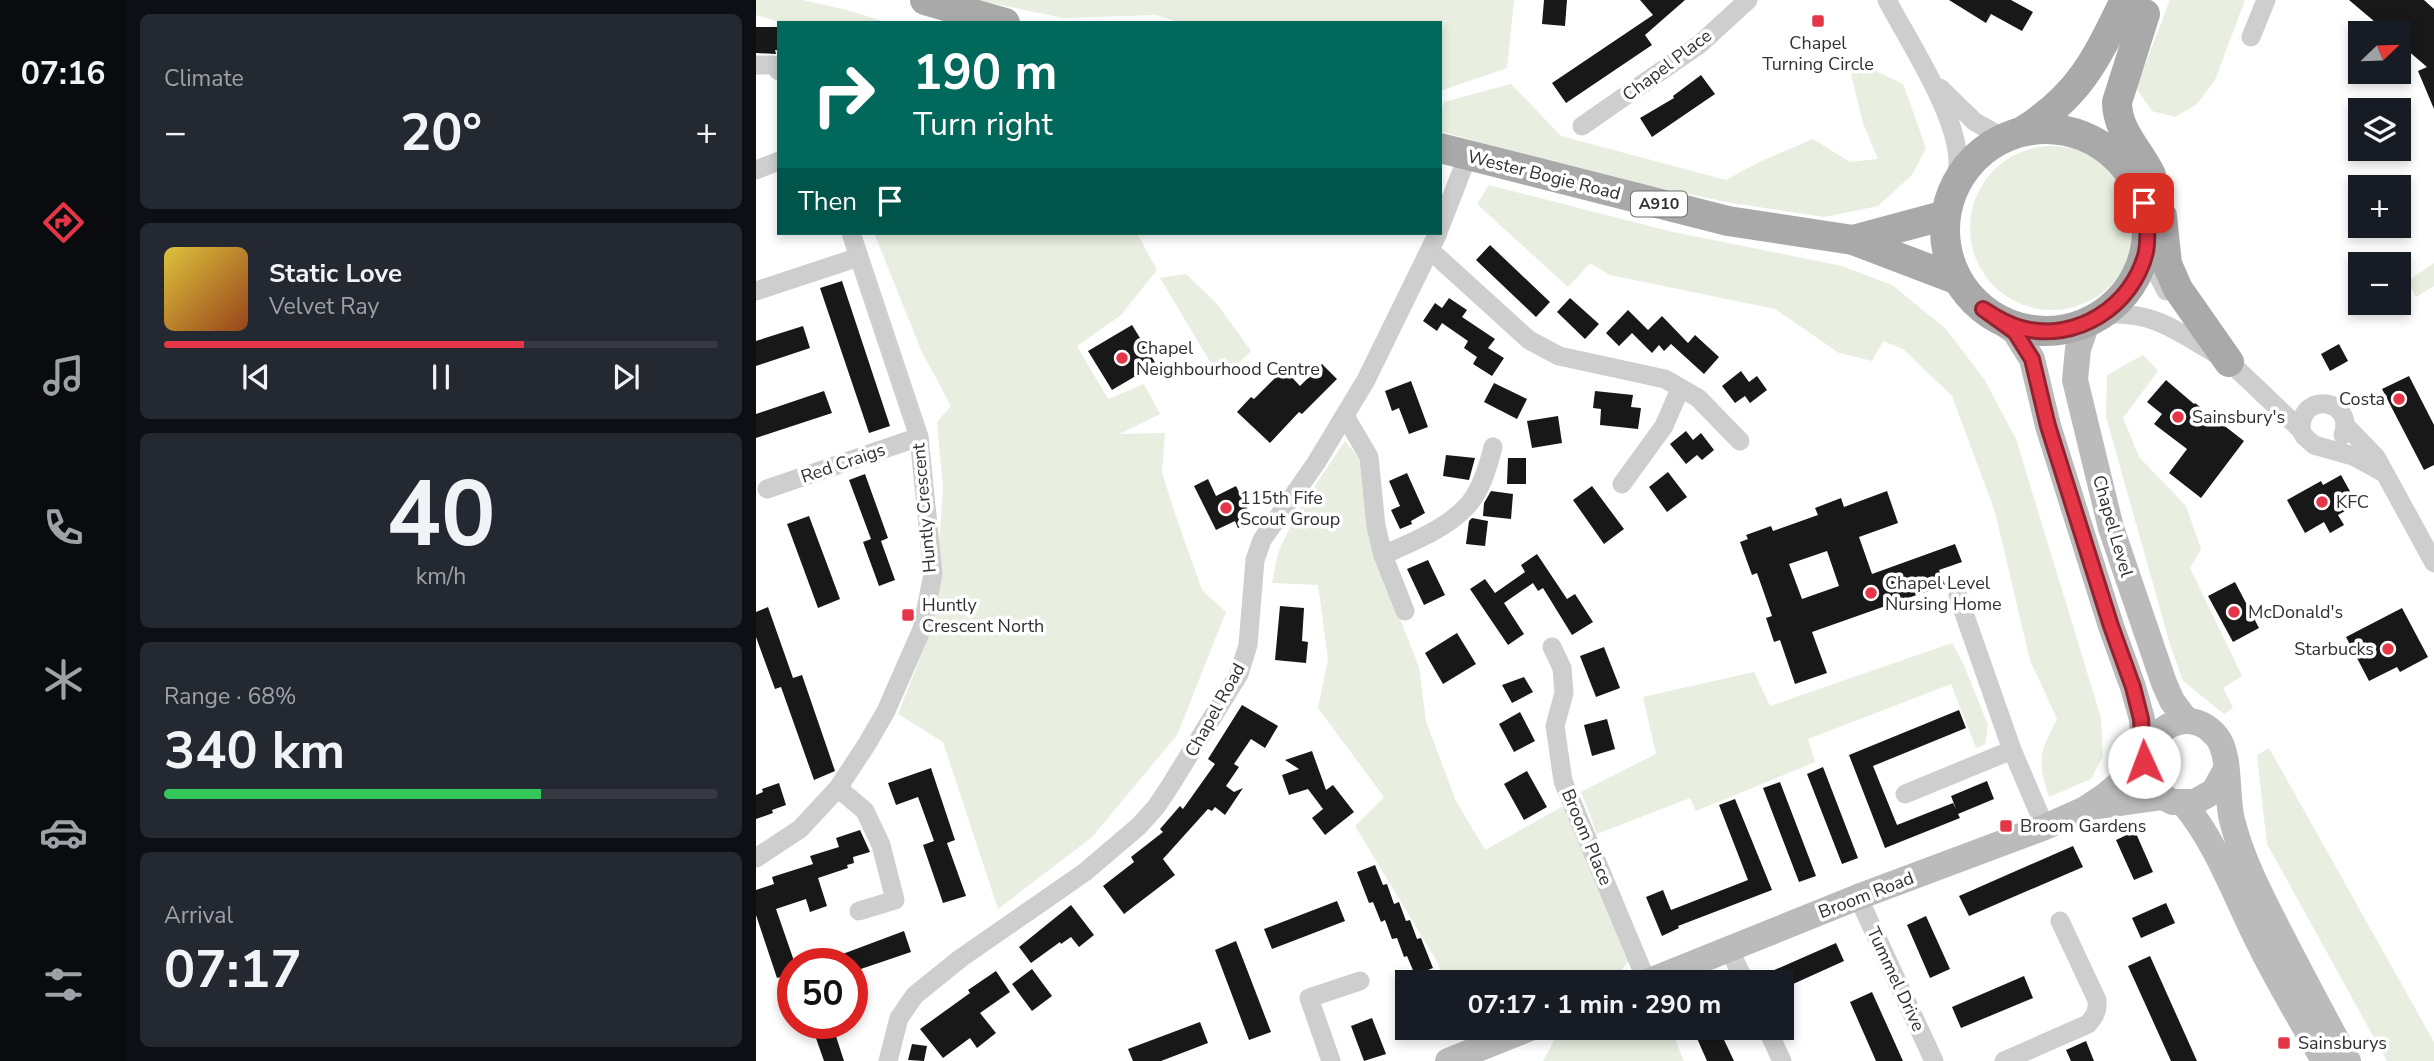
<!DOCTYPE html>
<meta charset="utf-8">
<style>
:root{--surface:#171b24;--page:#242831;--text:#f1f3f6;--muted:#9ea1a6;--line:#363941;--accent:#e53648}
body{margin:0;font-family:"Nunito Sans",sans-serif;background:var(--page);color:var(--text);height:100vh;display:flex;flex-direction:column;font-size:26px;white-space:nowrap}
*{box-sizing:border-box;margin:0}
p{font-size:23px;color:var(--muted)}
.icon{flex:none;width:38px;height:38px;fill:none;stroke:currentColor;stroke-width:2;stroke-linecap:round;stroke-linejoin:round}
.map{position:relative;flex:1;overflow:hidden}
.side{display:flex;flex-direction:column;gap:14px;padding:14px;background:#0d0f14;width:630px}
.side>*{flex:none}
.banner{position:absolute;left:21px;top:21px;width:665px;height:214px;border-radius:0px;box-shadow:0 4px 10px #0003;background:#00695c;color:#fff;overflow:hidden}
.needle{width:46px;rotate:67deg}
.fabs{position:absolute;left:1592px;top:21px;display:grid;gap:14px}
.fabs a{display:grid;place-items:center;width:63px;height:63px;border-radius:0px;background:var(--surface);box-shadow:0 4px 10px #0003;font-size:35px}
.speed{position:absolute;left:21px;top:948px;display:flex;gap:14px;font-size:35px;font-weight:700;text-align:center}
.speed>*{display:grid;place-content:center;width:91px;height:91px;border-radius:50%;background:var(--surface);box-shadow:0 4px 10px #0003;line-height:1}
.speed .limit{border:10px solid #d22;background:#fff;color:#111}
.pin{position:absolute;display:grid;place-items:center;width:60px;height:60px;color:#fff;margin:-30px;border-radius:14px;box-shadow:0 4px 10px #0006}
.me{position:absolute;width:77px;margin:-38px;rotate:358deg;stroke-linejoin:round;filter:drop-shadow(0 0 5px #0008)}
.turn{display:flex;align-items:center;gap:24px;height:147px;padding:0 21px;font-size:32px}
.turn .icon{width:91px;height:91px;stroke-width:2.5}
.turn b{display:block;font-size:49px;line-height:60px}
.then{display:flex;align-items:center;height:66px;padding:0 21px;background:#0003;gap:14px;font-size:26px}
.big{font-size:52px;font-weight:700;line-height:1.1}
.side .card{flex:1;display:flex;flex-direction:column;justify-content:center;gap:10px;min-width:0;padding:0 24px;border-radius:10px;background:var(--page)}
.side .dial{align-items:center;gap:0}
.dial b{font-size:91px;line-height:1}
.song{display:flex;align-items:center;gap:21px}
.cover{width:84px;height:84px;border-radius:10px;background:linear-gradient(135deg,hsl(50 70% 55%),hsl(20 70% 35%))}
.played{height:7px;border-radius:4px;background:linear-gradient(90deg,var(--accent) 65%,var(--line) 65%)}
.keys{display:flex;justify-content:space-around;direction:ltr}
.heat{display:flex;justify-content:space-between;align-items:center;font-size:38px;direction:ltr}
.charge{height:10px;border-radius:5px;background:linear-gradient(90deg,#34c759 68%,var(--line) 0)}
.trip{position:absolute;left:639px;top:970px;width:399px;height:70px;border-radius:0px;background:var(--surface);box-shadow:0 4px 10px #0003;font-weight:700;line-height:70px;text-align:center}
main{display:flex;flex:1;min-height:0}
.tabs{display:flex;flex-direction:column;width:126px;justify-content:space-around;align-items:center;background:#090b0e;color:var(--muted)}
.tabs .icon{width:49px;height:49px}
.tabs .on{color:var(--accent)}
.tabs b{font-size:32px;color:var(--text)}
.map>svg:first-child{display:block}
</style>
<main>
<nav class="tabs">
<b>07:16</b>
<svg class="icon on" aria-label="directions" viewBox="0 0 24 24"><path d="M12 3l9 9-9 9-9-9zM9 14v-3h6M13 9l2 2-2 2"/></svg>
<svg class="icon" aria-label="music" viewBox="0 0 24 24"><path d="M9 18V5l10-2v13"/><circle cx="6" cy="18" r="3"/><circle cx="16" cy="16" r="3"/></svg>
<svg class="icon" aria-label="phone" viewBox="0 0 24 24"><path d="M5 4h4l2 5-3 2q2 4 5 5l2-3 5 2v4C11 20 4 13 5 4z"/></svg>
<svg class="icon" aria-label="climate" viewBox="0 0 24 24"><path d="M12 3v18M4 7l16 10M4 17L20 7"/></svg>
<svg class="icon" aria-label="car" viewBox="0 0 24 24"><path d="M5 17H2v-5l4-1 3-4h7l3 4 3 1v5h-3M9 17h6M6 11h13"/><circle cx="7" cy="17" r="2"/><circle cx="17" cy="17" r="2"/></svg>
<svg class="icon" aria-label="filters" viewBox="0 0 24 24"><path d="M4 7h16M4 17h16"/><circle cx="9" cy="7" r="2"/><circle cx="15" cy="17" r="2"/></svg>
</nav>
<section class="side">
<div class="card"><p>Climate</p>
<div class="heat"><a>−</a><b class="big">20°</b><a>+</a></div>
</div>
<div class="card">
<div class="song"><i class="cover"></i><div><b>Static Love</b><p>Velvet Ray</p></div></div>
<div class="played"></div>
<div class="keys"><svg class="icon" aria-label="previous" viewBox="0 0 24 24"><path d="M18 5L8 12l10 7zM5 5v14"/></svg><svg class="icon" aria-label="pause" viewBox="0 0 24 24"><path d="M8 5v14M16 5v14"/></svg><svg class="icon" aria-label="next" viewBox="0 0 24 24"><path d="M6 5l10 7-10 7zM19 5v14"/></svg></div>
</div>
<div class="card dial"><b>40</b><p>km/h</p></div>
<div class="card"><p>Range · 68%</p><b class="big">340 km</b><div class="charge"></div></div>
<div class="card"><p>Arrival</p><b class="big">07:17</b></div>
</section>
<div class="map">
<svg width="1678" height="1061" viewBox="0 0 1678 1061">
<rect width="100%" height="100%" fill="#fff"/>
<!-- green -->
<g fill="#e8eee0">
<polygon points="0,0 47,0 91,10 132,23 27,23 0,15"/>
<polygon points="221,0 758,0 751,68 684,91 684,23 426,23 400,15 307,18"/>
<polygon points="1414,0 1489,0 1459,80 1441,104 1419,117 1396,111 1380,88"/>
<polygon points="1108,65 1147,84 1170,148 1156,175 1122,206 1068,217 976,203 830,173 684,131 684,114 688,102 755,84 805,136 970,180 1003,162 1057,139 1094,162 1122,159 1107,123 1095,74"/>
<circle cx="1296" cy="228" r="82"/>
<path d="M733 185 917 232 1086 266 1136 285 1189 328 1228 379 1260 439 1345 718 1347 756 1335 779 1293 797C1281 759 1283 754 1301 719L1274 660 1239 512 1196 396 1147 349 1127 341 1116 361 1083 353 1019 309 854 275 834 263 812 287 721 204Z"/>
<polygon points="118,233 381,233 401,270 364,316 321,346 352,399 388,384 404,414 363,434 409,433 406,472 417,508 446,590 470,612 421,735 336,837 242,909 187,742 142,714 177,625 187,488 181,422 195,406 165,350"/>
<polygon points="1678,263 1678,286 1660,297 1652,281"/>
<polygon points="430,274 461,304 495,351 465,380 404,278"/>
<polygon points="1387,355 1402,371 1367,418 1383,457 1430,506 1445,549 1434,568 1486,676 1467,688 1477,708 1468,714 1427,681 1414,644 1350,417 1351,375"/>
<polygon points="589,441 606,462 615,545 663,667 670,721 700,801 729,850 809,805 873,961 856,981 688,982 682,963 599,826 628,797 562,708 572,659 562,585 516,583 522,553 540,514"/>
<polygon points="1196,643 1207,663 1232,725 1229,745 1220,748 1195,684 1052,739 1059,762 940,811 934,798 841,834 825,792 900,754 887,697 998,672 1014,706"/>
<polygon points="1513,748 1678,1042 1678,1061 1631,1061 1511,844 1501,755"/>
<polygon points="822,1027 914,1027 928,1061 787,1061 801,1035"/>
</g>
<!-- building -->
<g fill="#181818" fill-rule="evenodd">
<polygon points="788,0 811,0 809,26 786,24"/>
<polygon points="884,0 929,0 889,35 896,45 810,103 796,83 897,15"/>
<polygon points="1193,0 1255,0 1277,12 1266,31 1235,14 1230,23"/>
<polygon points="1593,0 1668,0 1678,9 1678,109 1662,71 1671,67 1643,43 1643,33 1632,33"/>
<polygon points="0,27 23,27 23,50 19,50 20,54 0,53"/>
<polygon points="945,75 959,94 896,137 884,118 918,98 917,96"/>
<polygon points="734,245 794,302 780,317 720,260"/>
<polygon points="86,281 134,426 113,433 64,288"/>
<polygon points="693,298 711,310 706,317 739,339 732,348 748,358 736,376 717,364 721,357 708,348 712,341 686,323 681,331 667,321 679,303 686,308"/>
<polygon points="814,298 843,324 829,339 801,312"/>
<polygon points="872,310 892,330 906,316 932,343 939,335 963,357 948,374 915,344 908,351 903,345 896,353 876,333 863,346 850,333"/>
<polygon points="376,325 400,364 356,390 332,351"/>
<polygon points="47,326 54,348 0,366 0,341"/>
<polygon points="1583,344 1592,361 1574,371 1565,354"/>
<polygon points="566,364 581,379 546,414 543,412 514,443 481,412 495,397 498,399 528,369 544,386"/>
<polygon points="985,371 993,382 1001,376 1011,390 994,403 989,396 979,403 966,386"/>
<polygon points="1653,376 1678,425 1678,465 1668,470 1626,389"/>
<polygon points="1410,380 1438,404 1439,403 1488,441 1445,498 1413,473 1431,449 1398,424 1406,414 1391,402"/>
<polygon points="655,381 672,427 653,434 643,408 636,411 629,391"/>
<polygon points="738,383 771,399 761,419 728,402"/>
<polygon points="68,391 76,413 0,438 0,414"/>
<polygon points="839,391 877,395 875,407 885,408 882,429 844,425 845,409 837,408"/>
<polygon points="802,416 806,443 776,448 771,421"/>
<polygon points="930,431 937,440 945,433 958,450 946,460 941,455 930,464 914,444"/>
<polygon points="690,455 719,458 713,480 687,476"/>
<polygon points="752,458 770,458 770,484 751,484"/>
<polygon points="912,472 931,497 911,512 893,487"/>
<polygon points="651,473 669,513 655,521 656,524 644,529 635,510 644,506 633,481"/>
<polygon points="109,474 132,538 125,541 139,580 123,586 107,542 115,539 93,480"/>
<polygon points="1585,475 1601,504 1582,515 1588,525 1574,533 1568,522 1549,533 1531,500 1565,481 1567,485"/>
<polygon points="452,479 460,496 480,486 497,520 482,528 479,521 460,530 438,486"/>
<polygon points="836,486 868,529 848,544 817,500"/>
<polygon points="735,491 757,494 755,519 727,516 728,503"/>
<path d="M1131 491 1142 523 1103 537 1116 574 1199 544 1206 562 1183 570 1189 585 1056 632 1071 673 1039 684 1024 640 1018 642 1010 618 1016 616 1001 573 996 575 984 542 992 539 990 535 1015 526 1017 531 1062 515 1059 508 1085 498 1088 507ZM1071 551 1083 586 1046 599 1033 564Z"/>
<polygon points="53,516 84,599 62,608 31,524"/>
<polygon points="716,518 732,521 729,546 710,544 713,521"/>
<polygon points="781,554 811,599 819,594 837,622 816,635 787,588 782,591 777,583 748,603 768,634 752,645 714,589 729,579 739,593 769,572 765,565"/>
<polygon points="672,560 689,595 668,605 651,569"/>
<polygon points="1479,582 1503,628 1477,642 1452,596"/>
<polygon points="524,606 548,608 546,641 552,642 550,663 519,660"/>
<polygon points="12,607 37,678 46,675 79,771 58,780 25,687 19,689 0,637 0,612"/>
<polygon points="1646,608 1672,657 1644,672 1641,667 1613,681 1590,637"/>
<polygon points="701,633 720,664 687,684 669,653"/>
<polygon points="848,647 864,688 840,697 824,656"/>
<polygon points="768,677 777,692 756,703 746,685"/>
<polygon points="486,705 522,726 509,748 495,739 478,764 483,767 470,786 478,792 487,788 469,815 459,807 456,811 452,809 407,859 419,875 368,914 347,886 378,862 375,857 407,832 404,829 424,806 427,809 459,764 452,759"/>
<polygon points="1203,710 1210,728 1117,766 1141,825 1197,803 1200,809 1195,796 1231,781 1238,799 1202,814 1204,818 1129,848 1093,755"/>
<polygon points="764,712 779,741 758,752 743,724"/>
<polygon points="851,719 859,749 836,756 828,725"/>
<polygon points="556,751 570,790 577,785 598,812 569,835 556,818 567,809 552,789 533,795 526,775 543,769 529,760"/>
<polygon points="1067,767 1102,858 1086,864 1051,774"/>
<polygon points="175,768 199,840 191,843 210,896 187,903 167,845 178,841 162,797 140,805 132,783"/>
<polygon points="771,771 791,807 768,820 748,784"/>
<polygon points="1024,782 1060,876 1043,882 1007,788"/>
<polygon points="23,783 30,805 16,810 17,813 0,819 0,795 7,792 6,789"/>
<polygon points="979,799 1016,890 922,926 923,928 906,936 890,897 907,890 915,910 992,880 963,805"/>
<polygon points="104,830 114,852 97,857 98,863 91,865 92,868 62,878 71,906 54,912 50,899 20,909 37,958 37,973 21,978 0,915 0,890 18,884 16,877 57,864 54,856 83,847 80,838"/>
<polygon points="1379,831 1397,872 1378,880 1360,840"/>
<polygon points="1317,846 1327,867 1213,916 1203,896"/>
<polygon points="619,865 627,885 631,884 638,904 643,902 650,921 654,920 661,939 665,938 677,968 659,975 651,956 648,957 641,938 636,939 629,920 625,922 617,902 613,903 601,872"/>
<polygon points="581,901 589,921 516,949 508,929"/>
<polygon points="1410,903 1419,923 1385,938 1376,918"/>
<polygon points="315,905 338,935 323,947 315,937 305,944 304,942 275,963 263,947"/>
<polygon points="1170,916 1194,969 1174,978 1151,925"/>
<polygon points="148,931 155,952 96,972 96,964 60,964"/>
<polygon points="480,941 515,1032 493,1040 459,950"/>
<polygon points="1080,943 1088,961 1026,989 1026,982 1001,982 1000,978"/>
<polygon points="1394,956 1441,1061 1415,1061 1372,966"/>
<polygon points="276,969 296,996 276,1011 256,984"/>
<polygon points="240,971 254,992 224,1013 240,1033 221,1048 214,1038 187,1058 164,1029 214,993 212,990"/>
<polygon points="1268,976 1277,998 1205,1028 1196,1007"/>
<polygon points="1116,992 1147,1061 1120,1061 1094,1002"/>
<polygon points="616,1018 630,1054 608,1061 595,1026"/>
<polygon points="444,1022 452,1043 405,1061 377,1061 372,1049"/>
<polygon points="55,1024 76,1024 88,1061 68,1061"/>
<polygon points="936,1027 962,1027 978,1061 951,1061"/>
<polygon points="1330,1041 1338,1061 1315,1061 1310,1050"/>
<polygon points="156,1044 171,1046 168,1061 152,1060"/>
</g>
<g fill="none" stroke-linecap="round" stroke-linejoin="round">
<!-- street -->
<g stroke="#cecece" stroke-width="19">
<path d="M1131 0C1153 42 1203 117 1202 164 1202 171 1200 179 1199 186"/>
<polyline points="1495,37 1510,0"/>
<polyline points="0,65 17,65 23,71"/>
<polyline points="1184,88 1219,122 1248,138"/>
<polyline points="826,126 944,44 992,0"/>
<polyline points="0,170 23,161"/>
<polyline points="684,227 712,155"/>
<polyline points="675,251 773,340 803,356 909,379 942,398 984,441"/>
<polyline points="1390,252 1410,291"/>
<polyline points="0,291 103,257"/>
<path d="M1346 315C1395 309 1423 332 1463 356"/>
<polyline points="1464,353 1545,430 1548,436 1558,445 1597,456 1628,473"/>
<polyline points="589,416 613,457 620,526 627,555 649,611"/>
<polyline points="1589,425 1620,457 1678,563"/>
<path d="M1545 430C1544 389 1600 400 1587 435"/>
<polyline points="866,484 908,426 924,389"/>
<polyline points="11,489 163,437"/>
<path d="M627 555C654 543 690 529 711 506 725 491 732 467 737 447"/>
<polyline points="1202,596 1256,750 1289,827"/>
<polyline points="796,647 806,668 808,693 799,726 807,781 891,982"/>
<polyline points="82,788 109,811 125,845 139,900 103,911"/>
<polyline points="1149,794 1256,750"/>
<polyline points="0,858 44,829 82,788 111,744 130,711 166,629 177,574 163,437 95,233"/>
<polyline points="1102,897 1178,1061"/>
<polyline points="973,949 989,982"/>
<polyline points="1010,1027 1026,1061"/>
<polyline points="132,1061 143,1018 159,995 205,958 329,872 383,826 400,807 414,786 483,674 492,645 499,560 506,540 560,463 610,380 682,233"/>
<polyline points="575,1061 553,998 604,981"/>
<path d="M1248 1061 1332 1024C1339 1016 1342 1011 1341 1000L1304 921"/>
</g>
<!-- secondary -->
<g stroke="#bbb" stroke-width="26">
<polyline points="1227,309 1259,332 1276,359 1292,426 1355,626 1377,687 1386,719 1388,763 1393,781 1407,797 1417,802 1439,802 1458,791 1469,771"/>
<polyline points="1331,323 1322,349 1319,380 1355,528 1408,683 1416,701 1431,721"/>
<path d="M1389 753C1402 723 1437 707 1461 737 1475 754 1470 797 1476 820 1486 860 1505 896 1524 933 1546 976 1569 1019 1592 1061"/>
<path d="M1427 803C1459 840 1479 895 1501 939 1521 981 1546 1021 1568 1061"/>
<polyline points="1336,807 1407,797"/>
<polyline points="891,982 1102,897 1289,827 1329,809 1350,795 1388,763"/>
<polyline points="692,1061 777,1027"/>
</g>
<!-- primary -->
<g stroke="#a9a9a9" stroke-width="30">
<polyline points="169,0 249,23"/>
<path d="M1389 14 1361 102C1361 131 1383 150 1395 175"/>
<circle cx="1290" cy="230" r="101"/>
<path d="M1267 131C1325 94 1340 59 1369 0"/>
<polyline points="684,148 972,221 1097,240 1202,280"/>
<polyline points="1406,216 1411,264 1422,289 1473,362"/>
<polyline points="1097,240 1190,215"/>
</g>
</g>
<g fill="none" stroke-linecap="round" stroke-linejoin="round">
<defs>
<path id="route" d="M1388 762 1385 719 1377 687 1355 626 1292 426 1276 359 1259 332 1227 309C1239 317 1251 324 1265 328 1320 343 1377 306 1390 252 1393 235 1391 219 1388 203"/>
</defs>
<!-- route casing -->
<use href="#route" stroke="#95232f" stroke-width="18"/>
<!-- route -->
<use href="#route" stroke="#e53648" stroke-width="12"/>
</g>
<!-- markers -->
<g fill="#e53648" stroke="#fff" stroke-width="2.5">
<rect x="1055" y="14" width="14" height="14" rx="3.5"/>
<circle cx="366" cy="358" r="7"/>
<circle cx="1643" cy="399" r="7"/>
<circle cx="1422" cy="417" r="7"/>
<circle cx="1566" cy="502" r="7"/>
<circle cx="470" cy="508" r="7"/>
<circle cx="1115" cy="593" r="7"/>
<circle cx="1478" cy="612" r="7"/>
<rect x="145" y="608" width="14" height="14" rx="3.5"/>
<circle cx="1632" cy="649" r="7"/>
<rect x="1243" y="819" width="14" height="14" rx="3.5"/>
<rect x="1521" y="1036" width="14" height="14" rx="3.5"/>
</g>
<g text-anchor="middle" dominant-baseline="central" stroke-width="7" stroke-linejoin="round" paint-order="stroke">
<!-- shield labels -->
<rect fill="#fff" stroke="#6f6f6f" stroke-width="2" x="875" y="191.5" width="56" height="25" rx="5"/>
<g font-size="16" font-weight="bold" fill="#313131">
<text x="903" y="204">A910</text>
</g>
<!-- poi labels -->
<g font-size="18" fill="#313131" stroke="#fff" text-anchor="start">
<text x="1062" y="43" text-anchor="middle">Chapel<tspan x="1062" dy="21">Turning Circle</tspan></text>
<text x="380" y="348">Chapel<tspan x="380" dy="21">Neighbourhood Centre</tspan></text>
<text x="1629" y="399" text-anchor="end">Costa</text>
<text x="1436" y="417">Sainsbury's</text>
<text x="484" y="498">115th Fife<tspan x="484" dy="21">Scout Group</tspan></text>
<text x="1580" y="502">KFC</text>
<text x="1129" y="583">Chapel Level<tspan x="1129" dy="21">Nursing Home</tspan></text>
<text x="166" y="605">Huntly<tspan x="166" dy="21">Crescent North</tspan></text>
<text x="1492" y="612">McDonald's</text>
<text x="1618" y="649" text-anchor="end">Starbucks</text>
<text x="1264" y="826">Broom Gardens</text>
<text x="1542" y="1043">Sainsburys</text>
</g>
<!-- street labels -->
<g font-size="18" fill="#313131" stroke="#fff">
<text transform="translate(911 65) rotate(-37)">Chapel Place</text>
<text transform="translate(788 175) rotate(14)">Wester Bogie Road</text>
<text transform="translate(87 463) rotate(-19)">Red Craigs</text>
<text transform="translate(168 508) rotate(-95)">Huntly Crescent</text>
<text transform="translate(1357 526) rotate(74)">Chapel Level</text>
<text transform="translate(459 710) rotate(-61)">Chapel Road</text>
<text transform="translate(831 837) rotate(67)">Broom Place</text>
<text transform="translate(1110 895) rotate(-21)">Broom Road</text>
<text transform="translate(1140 979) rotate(65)">Tummel Drive</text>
</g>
</g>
</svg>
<div class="fabs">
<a><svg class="needle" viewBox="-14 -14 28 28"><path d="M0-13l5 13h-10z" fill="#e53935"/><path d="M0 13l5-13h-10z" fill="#9ea1a6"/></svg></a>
<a><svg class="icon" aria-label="layers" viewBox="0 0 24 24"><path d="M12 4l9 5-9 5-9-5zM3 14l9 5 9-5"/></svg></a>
<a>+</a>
<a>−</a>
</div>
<div class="speed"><div class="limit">50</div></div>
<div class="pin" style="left:1388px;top:203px;background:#d93025"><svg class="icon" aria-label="arrive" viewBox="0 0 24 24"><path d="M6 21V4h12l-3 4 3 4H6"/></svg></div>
<svg class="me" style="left:1388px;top:762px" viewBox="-20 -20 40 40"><circle r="19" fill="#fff"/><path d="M0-13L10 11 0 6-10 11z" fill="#e53648"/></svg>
<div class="trip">07:17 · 1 min · 290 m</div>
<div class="banner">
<div class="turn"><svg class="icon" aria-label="right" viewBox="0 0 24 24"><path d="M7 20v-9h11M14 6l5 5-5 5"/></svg><div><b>190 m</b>Turn right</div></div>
<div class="then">Then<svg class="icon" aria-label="arrive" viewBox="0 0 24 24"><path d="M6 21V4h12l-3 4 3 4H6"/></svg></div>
</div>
</div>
</main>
